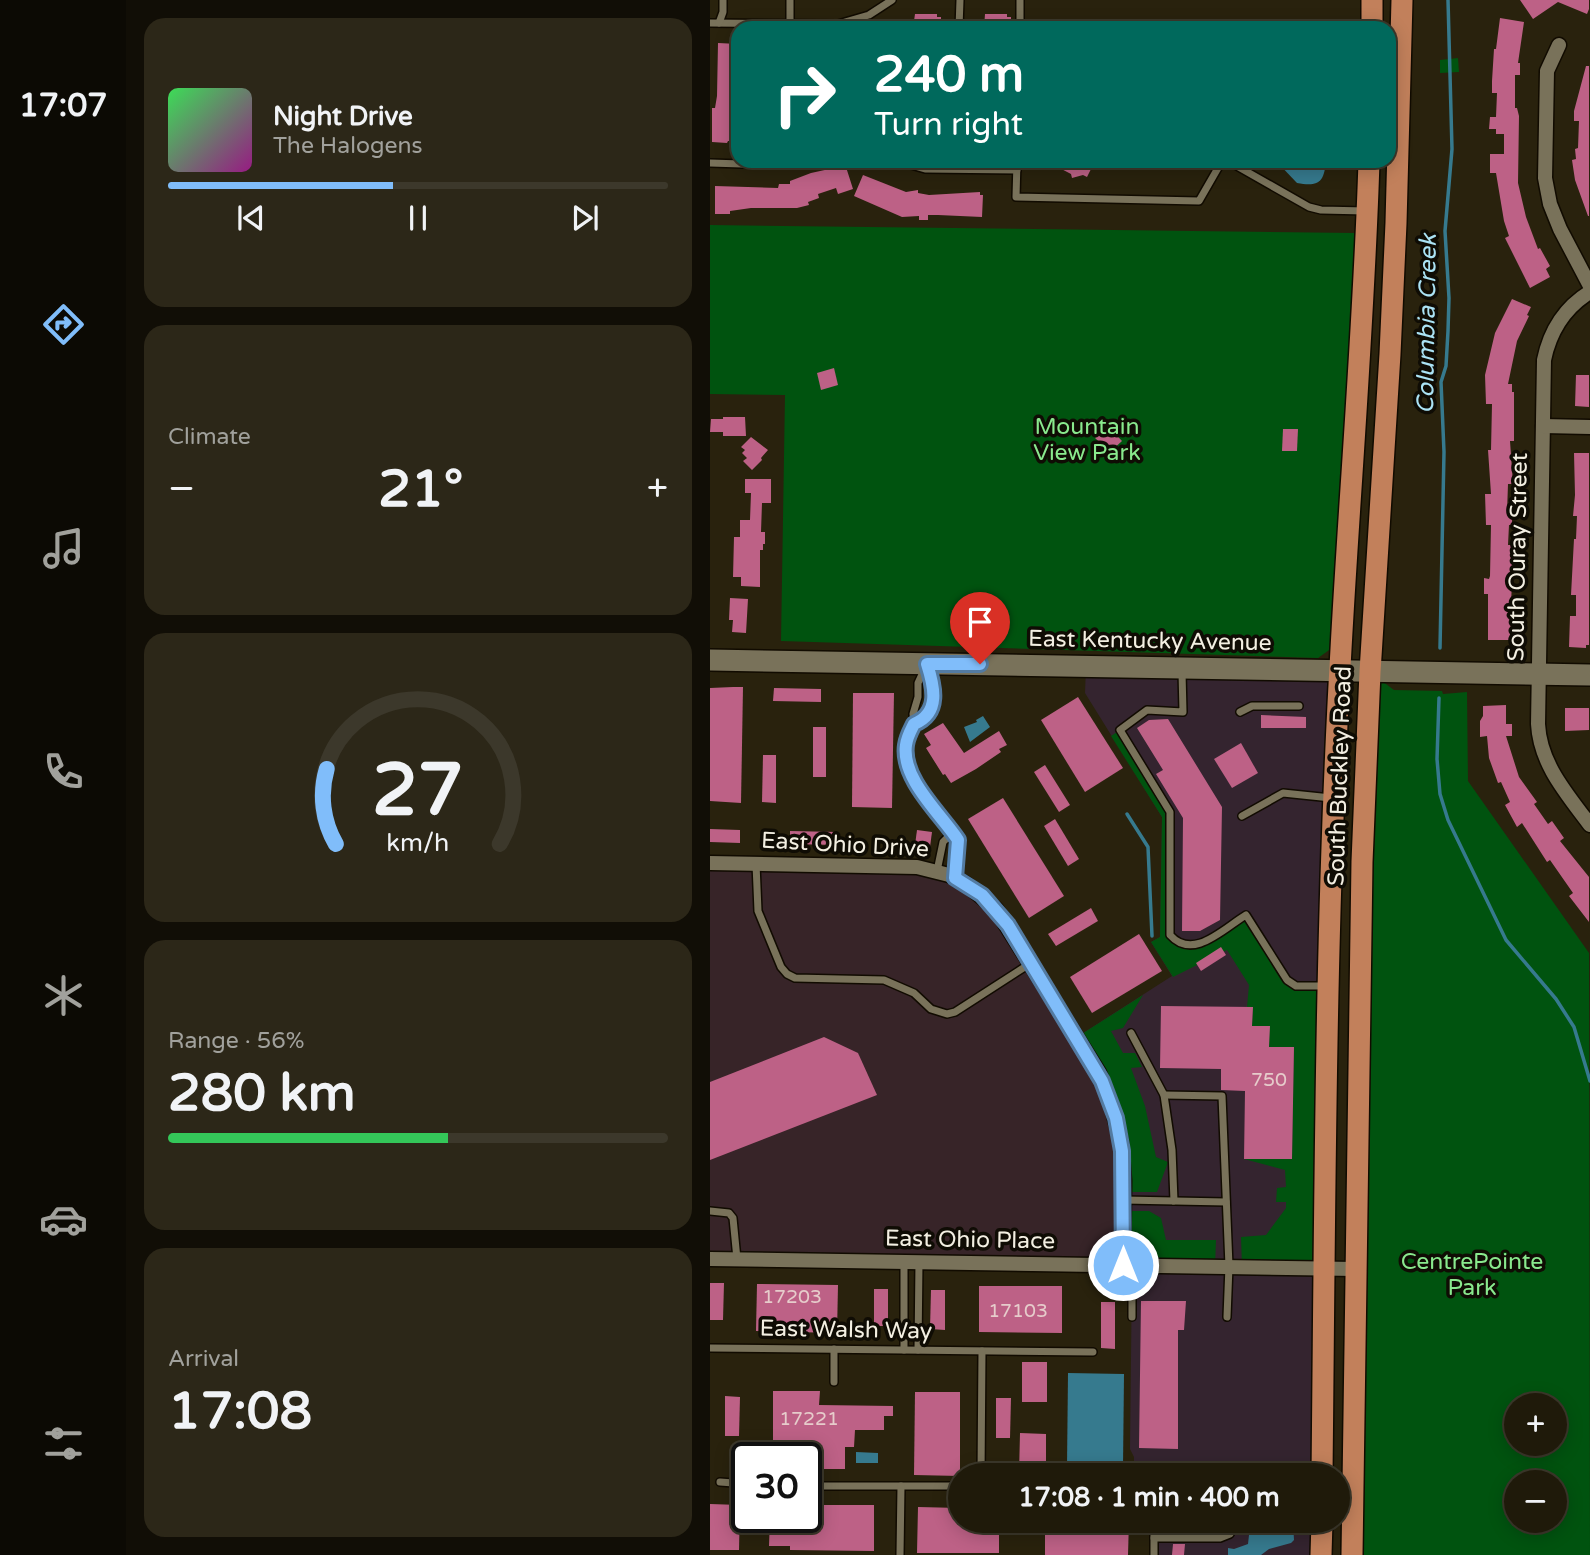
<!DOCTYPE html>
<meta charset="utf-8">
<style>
:root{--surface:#1f1a0a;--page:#2c2718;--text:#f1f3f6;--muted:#a1a19c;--line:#3c382b;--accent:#80bdfa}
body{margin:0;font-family:"Varela Round",sans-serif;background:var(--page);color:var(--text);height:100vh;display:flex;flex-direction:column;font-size:26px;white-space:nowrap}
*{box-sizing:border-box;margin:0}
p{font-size:23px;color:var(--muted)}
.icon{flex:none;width:38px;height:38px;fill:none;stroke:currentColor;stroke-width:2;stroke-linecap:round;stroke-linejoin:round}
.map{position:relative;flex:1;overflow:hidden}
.sheet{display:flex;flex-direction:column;gap:18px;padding:18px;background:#110e06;width:584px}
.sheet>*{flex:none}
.banner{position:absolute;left:21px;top:21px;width:665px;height:147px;border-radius:21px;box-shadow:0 4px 18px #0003,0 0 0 2px var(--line);background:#00695c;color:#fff;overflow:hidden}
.buttons{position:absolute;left:794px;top:1393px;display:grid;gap:14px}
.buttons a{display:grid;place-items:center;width:63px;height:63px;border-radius:50%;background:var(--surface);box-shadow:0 4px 18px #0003,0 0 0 2px var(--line);font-size:35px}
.speed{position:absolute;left:21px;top:1442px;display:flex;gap:14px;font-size:35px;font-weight:700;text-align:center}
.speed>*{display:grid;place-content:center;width:91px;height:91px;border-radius:50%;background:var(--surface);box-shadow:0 4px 18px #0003,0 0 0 2px var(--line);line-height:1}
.speed .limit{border:4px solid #111;border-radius:10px;background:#fff;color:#111}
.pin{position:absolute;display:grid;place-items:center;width:60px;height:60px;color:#fff;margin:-72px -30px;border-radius:50% 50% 50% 0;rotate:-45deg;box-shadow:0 0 7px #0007}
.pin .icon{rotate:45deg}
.me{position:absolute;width:77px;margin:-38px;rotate:0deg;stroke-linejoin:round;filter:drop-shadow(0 0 5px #0008)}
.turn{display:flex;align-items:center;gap:24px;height:147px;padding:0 28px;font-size:32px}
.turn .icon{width:91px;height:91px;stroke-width:2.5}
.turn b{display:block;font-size:49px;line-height:60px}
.big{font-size:52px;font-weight:700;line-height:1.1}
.sheet .card{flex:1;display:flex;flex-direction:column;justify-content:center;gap:10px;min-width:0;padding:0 24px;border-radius:21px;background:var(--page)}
.sheet .dial{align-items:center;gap:0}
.dial svg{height:182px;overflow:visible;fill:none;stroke:var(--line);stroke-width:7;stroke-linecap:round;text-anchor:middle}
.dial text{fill:var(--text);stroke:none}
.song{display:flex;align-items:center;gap:21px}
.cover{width:84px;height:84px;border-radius:10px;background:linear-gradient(135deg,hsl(130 70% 55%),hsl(310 70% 35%))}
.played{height:7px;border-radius:4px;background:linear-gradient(90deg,var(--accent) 45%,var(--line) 45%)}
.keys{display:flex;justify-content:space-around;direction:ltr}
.heat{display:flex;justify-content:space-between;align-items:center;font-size:38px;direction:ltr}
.charge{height:10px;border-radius:5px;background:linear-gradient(90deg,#34c759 56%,var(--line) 0)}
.trip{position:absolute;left:238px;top:1463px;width:402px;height:70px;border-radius:35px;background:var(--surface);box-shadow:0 4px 18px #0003,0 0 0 2px var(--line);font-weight:700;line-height:70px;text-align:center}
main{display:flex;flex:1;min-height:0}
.tabs{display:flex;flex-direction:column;width:126px;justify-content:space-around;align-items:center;background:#0c0a04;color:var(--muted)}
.tabs .icon{width:49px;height:49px}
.tabs .selected{color:var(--accent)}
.tabs b{font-size:32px;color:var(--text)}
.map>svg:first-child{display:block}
</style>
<main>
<nav class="tabs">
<b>17:07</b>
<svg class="icon selected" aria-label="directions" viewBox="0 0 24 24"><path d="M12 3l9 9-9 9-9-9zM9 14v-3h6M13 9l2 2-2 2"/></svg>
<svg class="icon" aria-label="music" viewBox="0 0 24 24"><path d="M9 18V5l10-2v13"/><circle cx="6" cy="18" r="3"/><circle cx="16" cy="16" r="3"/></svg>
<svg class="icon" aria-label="phone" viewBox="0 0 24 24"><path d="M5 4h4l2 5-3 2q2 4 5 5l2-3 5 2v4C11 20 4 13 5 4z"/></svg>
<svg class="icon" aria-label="climate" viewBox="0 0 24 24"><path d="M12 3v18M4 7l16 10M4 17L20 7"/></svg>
<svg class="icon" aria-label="car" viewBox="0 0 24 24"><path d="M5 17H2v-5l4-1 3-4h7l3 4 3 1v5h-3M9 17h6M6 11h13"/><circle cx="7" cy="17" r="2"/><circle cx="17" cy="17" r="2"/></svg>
<svg class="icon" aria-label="filters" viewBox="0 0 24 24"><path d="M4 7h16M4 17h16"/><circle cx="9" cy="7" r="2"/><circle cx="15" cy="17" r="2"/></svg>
</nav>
<section class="sheet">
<div class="card">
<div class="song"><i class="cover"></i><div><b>Night Drive</b><p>The Halogens</p></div></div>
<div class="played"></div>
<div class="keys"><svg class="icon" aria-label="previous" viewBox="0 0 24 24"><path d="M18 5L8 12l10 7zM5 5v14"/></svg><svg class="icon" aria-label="pause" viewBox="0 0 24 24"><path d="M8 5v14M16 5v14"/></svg><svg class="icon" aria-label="next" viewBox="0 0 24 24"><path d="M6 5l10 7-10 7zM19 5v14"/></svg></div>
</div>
<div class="card"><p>Climate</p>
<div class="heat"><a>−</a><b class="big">21°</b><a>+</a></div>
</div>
<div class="card dial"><svg viewBox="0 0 100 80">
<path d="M14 69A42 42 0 1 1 86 69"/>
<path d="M14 69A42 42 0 0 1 10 36" stroke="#80bdfa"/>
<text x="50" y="56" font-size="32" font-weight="700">27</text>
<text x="50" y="72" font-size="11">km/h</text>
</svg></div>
<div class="card"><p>Range · 56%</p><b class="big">280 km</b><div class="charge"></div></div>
<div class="card"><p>Arrival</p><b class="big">17:08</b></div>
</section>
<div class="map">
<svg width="880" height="1555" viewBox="0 0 880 1555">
<rect width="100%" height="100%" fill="#29220d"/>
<!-- commercial -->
<g fill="#34242f">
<polygon points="376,667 630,671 612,1475 424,1475 424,1457 420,1449 422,1266 367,1037 462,976 441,942 450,937 452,817 375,693"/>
<polygon points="444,1521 612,1521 611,1555 444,1555"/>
</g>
<!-- education -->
<polygon fill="#372428" points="0,863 207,867 272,895 381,1060 406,1118 413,1265 0,1259"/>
<!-- green -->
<g fill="#00530f" fill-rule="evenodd">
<polygon points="748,58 749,72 730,73 730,60"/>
<polygon points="0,225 645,233 643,349 622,648 608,658 71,641 75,395 0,394"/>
<path d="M660 672 684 690 732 691 733 694 757 692 758 781 879 953 880 1555H642ZM807 1405H845V1444H807ZM807 1482H845V1521H807Z"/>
<polygon points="410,730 460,812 460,935 467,943 490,944 536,915 577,980 586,986 619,987 615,1269 532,1267 531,1237 556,1235 576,1208 576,1202 566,1202 567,1188 576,1187 575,1170 534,1159 582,1159 584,1047 559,1047 559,1027 542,1026 543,1007 537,1007 539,985 517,950 463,977 441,942 450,937 452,817 401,736"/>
<polygon points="433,995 413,1028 401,1031 413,1053 425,1053 432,1067 421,1068 435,1106 446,1157 458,1162 447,1192 414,1192 411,1142 367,1037"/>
<polygon points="414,1211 439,1211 451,1218 456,1240 506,1240 505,1266 413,1265"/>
</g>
<!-- water -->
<g fill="#367a8e">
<path d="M566 161H616C614 182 609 187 587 183Z"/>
<polygon points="273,716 280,727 260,742 254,727 267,722 266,720"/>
<polygon points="358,1373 414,1374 413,1467 357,1466"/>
<polygon points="146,1452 168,1453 168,1463 146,1463"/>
<polygon points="546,1521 583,1521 584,1540 581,1543 559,1549 551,1555 518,1555 518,1548 524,1549 538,1544 540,1526 546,1523"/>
</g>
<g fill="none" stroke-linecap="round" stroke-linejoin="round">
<!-- stream -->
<g stroke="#367a8e" stroke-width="3.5">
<polyline points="730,648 734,452 731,382 736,366 738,331 739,298 735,231 742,149 738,0"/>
<polyline points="729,698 727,759 730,794 738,820 796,940 846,999 864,1027 880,1081"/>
<polyline points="417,814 438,847 442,936"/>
</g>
</g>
<!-- building -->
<g fill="#bd6186">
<polygon points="810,0 879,0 879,9 877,14 848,2 823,19"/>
<polygon points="205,14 227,14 227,17 231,17 231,28 203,28"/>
<polygon points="275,14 297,14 297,17 301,17 301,28 274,28"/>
<polygon points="790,18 814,22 808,63 810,63 810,75 805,75 805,108 807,108 809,116 808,183 816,217 828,249 830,248 840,266 836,269 840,277 820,288 795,238 799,236 794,221 786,173 780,173 780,154 794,154 794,134 786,134 786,129 779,129 780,117 786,117 787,93 782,93 782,81 784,49 786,49"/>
<polygon points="8,43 28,44 28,141 18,141 17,143 2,142 2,108 5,108 7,96"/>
<polygon points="876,66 879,66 879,216 878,216 865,180 862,160 866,159 865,149 868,148 869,121 864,121 864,111"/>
<polygon points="336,161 385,161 377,177 373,175 362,178 361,174"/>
<polygon points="133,166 136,167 143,189 128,194 126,188 108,194 109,198 98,202 99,205 87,208 41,208 20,211 20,214 5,214 5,186 68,188 69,184 80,184 80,181 101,173"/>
<polygon points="153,175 196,192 208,190 208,193 219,195 270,192 270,195 273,195 272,217 228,215 218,215 218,220 209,220 209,216 192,217 144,196"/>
<polygon points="802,299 821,307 817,315 819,316 807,341 798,384 802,384 802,392 804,392 804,441 800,441 803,484 798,484 797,513 802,513 802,525 799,525 798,545 803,545 800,640 778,640 778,594 774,594 774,578 779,579 780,576 781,525 776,525 775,494 781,494 778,450 781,450 782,404 776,404 775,375 785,333"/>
<polygon points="124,368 128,385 111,390 107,373"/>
<polygon points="866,375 879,375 879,407 865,406"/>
<polygon points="13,417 35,417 36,436 13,436 13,432 0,432 1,419 13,419"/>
<polygon points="398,426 412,441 400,452 385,438"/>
<polygon points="573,429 588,429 587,451 572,451"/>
<polygon points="41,437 58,450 51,458 52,460 42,470 33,461 37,458 32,453 35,450 31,447"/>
<polygon points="864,453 879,453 879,645 876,645 876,648 859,647 860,616 866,616 866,595 861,595 864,539 866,539 867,516 863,516 865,495"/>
<polygon points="35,479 61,479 61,503 52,503 51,532 55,532 55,544 53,544 53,550 50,550 50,587 31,586 31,577 23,577 24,537 30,537 30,520 40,520 41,493 35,493"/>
<polygon points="20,598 38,599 36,633 22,632 23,620 19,620"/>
<polygon points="23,687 33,687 31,803 0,801 0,688"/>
<polygon points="64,688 111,689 111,702 63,701"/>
<polygon points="143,693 184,693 182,808 142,807"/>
<polygon points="368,697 413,768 375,792 331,720"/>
<polygon points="796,705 796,724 802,724 802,736 796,736 809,777 827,802 824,804 838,824 842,821 854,838 850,841 879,877 879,922 859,896 863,893 840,860 837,862 812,823 807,827 795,805 800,802 791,782 788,783 779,758 777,736 770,737 770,721 773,716 773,706"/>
<polygon points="855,708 879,708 879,730 855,731"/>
<polygon points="551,715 596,717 596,728 551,728"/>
<polygon points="458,719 512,807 510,920 490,931 472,931 473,818 446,774 453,770 427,728 439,720"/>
<polygon points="233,723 254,753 289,731 297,745 289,749 291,752 266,769 241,783 235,774 233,775 216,748 221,745 214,734"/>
<rect x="103" y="727" width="13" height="50"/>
<polygon points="531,743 548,773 522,788 504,759"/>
<polygon points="53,755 66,755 66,803 52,802"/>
<polygon points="335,765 360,805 349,812 324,772"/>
<polygon points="293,798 354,896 319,918 258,819"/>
<polygon points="345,819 369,859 358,866 334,826"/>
<polygon points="0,829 30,830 30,843 0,842"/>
<polygon points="207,830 222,832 220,847 205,845"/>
<polygon points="80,831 127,832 127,845 80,844"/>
<polygon points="381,908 388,921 346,946 338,934"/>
<polygon points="429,934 452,971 382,1013 360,977"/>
<polygon points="511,947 516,955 491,971 486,963"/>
<polygon points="451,1006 543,1007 542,1026 560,1026 559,1047 584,1047 582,1159 534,1159 535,1091 511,1090 511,1069 450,1068"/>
<polygon points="114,1037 148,1053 167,1095 0,1160 0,1082"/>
<polygon points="0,1283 14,1283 13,1320 0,1320"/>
<polygon points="47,1284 128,1285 127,1333 46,1331"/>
<polygon points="269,1286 352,1286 352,1333 269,1332"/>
<rect x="164" y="1289" width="14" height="37"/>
<polygon points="221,1290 235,1290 235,1330 220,1329"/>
<polygon points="431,1301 476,1301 474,1330 468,1330 468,1449 429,1448"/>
<polygon points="391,1302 405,1302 405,1349 391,1348"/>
<rect x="312" y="1362" width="25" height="40"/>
<polygon points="63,1391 110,1391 109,1405 183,1406 183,1416 174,1416 174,1430 145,1430 144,1447 135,1447 135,1469 109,1469 109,1475 96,1475 96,1458 63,1458"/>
<polygon points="205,1392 250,1392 250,1476 204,1475"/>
<polygon points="15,1396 30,1397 29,1436 15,1436"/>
<polygon points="286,1398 301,1398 300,1438 286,1438"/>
<polygon points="310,1433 336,1434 336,1471 323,1471 323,1475 309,1474"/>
<polygon points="0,1504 30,1505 29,1550 0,1550"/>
<polygon points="96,1505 164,1505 164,1551 80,1550 80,1546 59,1546 60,1517 96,1517"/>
<polygon points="208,1507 250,1508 250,1521 289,1521 289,1553 207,1553"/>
<polygon points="335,1521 419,1521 418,1555 335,1555"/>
<polygon points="463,1544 475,1544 474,1555 462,1555"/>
</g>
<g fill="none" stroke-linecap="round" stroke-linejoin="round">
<defs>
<g id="lane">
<polyline points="0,23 128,24 159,15 182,0"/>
<polyline points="9,23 13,12 13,0"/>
<polyline points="80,24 80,0"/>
<polyline points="310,27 380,28"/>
<polyline points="249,28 250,0"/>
<polyline points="310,28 310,0"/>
<polyline points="187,161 215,169 307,170"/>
<polyline points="307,161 306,197 489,201 512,161"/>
<polyline points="518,161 599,207 611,210 656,211"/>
<polyline points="0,163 32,164 50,161"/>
<polyline points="215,668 208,683 208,697 203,714 204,724 195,747 196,754 205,781 218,801 243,832"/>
<path d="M472 672 473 712 437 710 410 730 460 812V935C483 961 513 929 536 915L577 980 586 986H615"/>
<polyline points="530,712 542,706 589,706"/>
<path d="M204 724C229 714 225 689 218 668"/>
<polyline points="532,816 573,793 621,798"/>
<polyline points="46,864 48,911 71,967 77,974 85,978 174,980 204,993 221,1009 237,1014 245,1012 321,963"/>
<polyline points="227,871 233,842 243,832 248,840 245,877"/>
<polyline points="421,1033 454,1095 462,1150 464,1201"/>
<polyline points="454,1095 512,1096 519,1266 517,1317"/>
<polyline points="414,1200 516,1202"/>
<polyline points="0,1211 19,1213 23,1218 27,1259"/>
<polyline points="194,1262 194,1350"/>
<polyline points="422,1317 422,1266"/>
<polyline points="0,1348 383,1352"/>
<polyline points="124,1349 124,1382"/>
<polyline points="208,1350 209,1262"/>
<polyline points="271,1475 272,1351"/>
<polyline points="445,1475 445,1471 496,1471"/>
<polyline points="534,1475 535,1473"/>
<polyline points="10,1482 37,1484"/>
<polyline points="96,1486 250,1486"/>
<polyline points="444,1521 444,1555"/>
<polyline points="444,1538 510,1538 520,1534 526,1521"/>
<polyline points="190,1555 191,1486"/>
</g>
<g id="street">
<polyline points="849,45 837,71 835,178 840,204 850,229 880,286"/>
<path d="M880 292C854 308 840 331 834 360L828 724C830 764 857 794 880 825"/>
<polyline points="833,426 880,427"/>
<polyline points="0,863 207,867 239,875 256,884 286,909 389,1073 402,1107 411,1142 414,1181 413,1265"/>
<polyline points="0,1259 645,1269"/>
</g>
<polyline id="secondary" points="0,660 880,675"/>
<g id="primary">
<polyline points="662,28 662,0"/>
<path d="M612 1475C615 1200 615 924 631 649 640 486 654 324 659 161"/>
<polyline points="611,1555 612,1521"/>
<polyline points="642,1555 652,862 660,672 680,354 686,223 692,0"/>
</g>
</defs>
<!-- lane casing -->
<use href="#lane" stroke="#110b00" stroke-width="10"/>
<!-- street casing -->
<use href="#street" stroke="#110b00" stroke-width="17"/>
<!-- secondary casing -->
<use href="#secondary" stroke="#110b00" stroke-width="24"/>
<!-- primary casing -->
<use href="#primary" stroke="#110b00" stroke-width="24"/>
<!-- lane -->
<use href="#lane" stroke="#79725a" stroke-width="7"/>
<!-- street -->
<use href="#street" stroke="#79725a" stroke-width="14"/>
<!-- secondary -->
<use href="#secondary" stroke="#79725a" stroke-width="21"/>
<!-- primary -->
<use href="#primary" stroke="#c2805b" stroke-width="21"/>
</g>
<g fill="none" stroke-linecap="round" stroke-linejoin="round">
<defs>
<path id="route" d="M270 664H217C224 686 231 713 204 724 201 730 197 737 196 745 191 779 231 814 248 840L245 878 272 895 298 925 392 1081 406 1118 412 1151 413 1265"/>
</defs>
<!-- route casing -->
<use href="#route" stroke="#537ba2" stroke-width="18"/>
<!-- route -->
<use href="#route" stroke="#80bdfa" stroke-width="12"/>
</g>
<g text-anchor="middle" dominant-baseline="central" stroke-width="7" stroke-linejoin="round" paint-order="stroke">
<!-- number labels -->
<g font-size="19" fill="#e6cccb">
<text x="559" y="1080">750</text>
<text x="82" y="1297">17203</text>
<text x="308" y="1311">17103</text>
<text x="99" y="1419">17221</text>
</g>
<!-- park labels -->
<g font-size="23" fill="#89e98d" stroke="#0f0c04">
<text x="377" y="427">Mountain<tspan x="377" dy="26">View Park</tspan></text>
<text x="762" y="1262">CentrePointe<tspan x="762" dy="26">Park</tspan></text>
</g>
<!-- street labels -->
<g font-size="23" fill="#f3efe2" stroke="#0f0c04">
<text transform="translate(808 557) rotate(-89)">South Ouray Street</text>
<text transform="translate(440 641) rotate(1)">East Kentucky Avenue</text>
<text transform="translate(630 776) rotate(-88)">South Buckley Road</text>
<text transform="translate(135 845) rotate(3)">East Ohio Drive</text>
<text transform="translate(260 1240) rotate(1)">East Ohio Place</text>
<text transform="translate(136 1330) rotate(1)">East Walsh Way</text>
</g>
<!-- water labels -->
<g font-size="24" font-style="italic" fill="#abe3f5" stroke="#0f0c04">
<text transform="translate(717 324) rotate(-89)">Columbia Creek</text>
</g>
</g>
</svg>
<div class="buttons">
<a>+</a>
<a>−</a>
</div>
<div class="speed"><div class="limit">30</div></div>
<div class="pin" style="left:270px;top:664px;background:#d93025"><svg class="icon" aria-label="arrive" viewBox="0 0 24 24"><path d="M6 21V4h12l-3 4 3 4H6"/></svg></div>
<svg class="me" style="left:413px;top:1265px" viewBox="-20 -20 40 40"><circle r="17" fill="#80bdfa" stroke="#fff" stroke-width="3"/><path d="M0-11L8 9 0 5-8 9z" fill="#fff"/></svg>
<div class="trip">17:08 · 1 min · 400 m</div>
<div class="banner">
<div class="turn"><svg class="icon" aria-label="right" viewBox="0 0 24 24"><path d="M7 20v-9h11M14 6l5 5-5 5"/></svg><div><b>240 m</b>Turn right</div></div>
</div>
</div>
</main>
